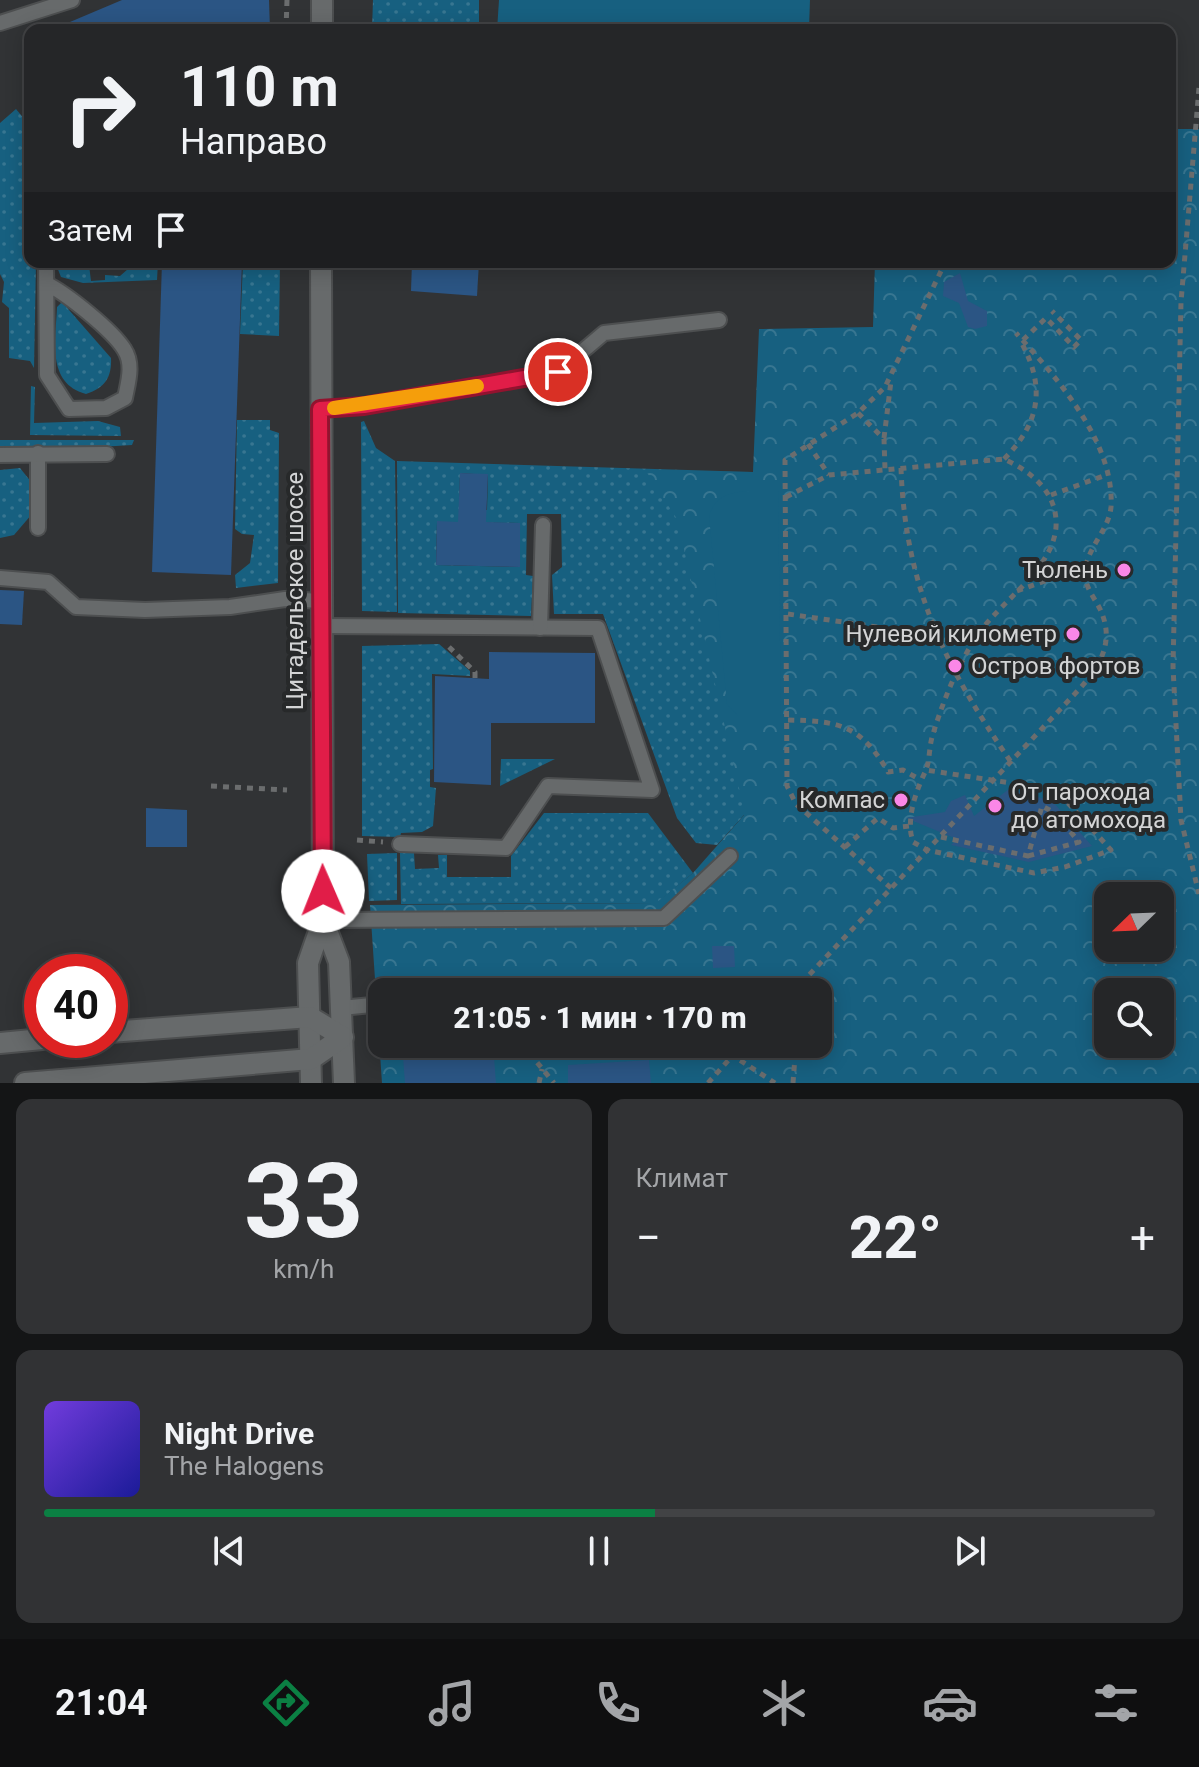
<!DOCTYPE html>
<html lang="ru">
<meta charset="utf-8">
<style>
:root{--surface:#252628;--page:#313234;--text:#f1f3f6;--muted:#a3a5a8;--line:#424345;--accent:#0b8043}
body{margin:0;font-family:Roboto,sans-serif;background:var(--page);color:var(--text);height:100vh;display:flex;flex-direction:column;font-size:30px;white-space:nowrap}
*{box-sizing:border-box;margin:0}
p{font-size:26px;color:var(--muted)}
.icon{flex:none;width:44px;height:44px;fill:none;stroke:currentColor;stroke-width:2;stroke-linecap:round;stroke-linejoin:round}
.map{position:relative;height:1083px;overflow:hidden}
.panel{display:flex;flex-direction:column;gap:16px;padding:16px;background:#141516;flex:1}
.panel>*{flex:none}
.banner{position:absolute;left:24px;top:24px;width:1152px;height:244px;border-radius:16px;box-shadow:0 4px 20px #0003,0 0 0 2px var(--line);background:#252628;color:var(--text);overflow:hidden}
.needle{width:52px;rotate:247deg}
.controls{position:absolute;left:1094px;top:882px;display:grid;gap:16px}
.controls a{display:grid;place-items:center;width:80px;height:80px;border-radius:16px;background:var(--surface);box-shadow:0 4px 20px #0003,0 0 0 2px var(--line);font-size:40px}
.speed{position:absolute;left:24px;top:954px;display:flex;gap:16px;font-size:40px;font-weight:700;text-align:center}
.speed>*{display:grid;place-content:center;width:104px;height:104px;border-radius:50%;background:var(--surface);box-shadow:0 4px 20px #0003,0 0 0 2px var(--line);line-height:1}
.speed .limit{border:12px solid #d22;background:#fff;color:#111}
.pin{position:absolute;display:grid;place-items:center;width:68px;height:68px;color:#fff;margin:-34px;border:4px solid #fff;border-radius:50%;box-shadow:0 2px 8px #0007}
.me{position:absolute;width:88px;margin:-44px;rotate:359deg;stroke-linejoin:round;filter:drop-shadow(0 0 6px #0008)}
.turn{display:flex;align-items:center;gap:28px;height:168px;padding:0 24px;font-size:36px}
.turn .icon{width:104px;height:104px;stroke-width:2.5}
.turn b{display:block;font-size:56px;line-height:68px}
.then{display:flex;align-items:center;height:76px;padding:0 24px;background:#0003;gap:16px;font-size:30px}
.big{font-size:60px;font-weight:800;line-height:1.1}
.panel .card{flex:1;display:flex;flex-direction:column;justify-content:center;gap:12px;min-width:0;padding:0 28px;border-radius:16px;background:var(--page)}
.panel .dial{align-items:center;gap:0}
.dial b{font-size:104px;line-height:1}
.song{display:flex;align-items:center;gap:24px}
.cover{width:96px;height:96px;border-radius:12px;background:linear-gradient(135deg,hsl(260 70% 55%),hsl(240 70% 35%))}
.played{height:8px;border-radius:4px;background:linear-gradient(90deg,var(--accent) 55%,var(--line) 55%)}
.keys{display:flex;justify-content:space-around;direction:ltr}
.heat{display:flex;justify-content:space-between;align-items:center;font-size:44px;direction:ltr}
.panel .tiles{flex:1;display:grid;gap:16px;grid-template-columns:1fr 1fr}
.card:last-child{grid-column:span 2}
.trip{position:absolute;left:368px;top:978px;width:464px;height:80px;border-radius:16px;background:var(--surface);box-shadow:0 4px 20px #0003,0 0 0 2px var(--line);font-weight:800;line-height:80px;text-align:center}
.menu{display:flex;height:128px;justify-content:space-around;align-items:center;background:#0f0f10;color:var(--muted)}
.menu .icon{width:56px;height:56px}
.menu .active{color:var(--accent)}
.menu b{font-size:36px;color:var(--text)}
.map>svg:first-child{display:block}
</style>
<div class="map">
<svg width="1199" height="1083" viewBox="0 0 1199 1083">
<defs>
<pattern id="grass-dots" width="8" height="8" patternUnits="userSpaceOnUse" patternTransform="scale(2)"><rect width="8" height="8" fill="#176080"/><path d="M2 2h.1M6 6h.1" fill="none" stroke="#387691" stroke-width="1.8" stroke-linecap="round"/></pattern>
<pattern id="park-crowns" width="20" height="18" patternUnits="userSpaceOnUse" patternTransform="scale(2)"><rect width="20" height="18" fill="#176080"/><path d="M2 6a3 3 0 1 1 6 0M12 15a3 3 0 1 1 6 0" fill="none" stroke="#387691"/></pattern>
</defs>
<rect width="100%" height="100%" fill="#313335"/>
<!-- grass -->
<g fill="url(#grass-dots)" fill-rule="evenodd">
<polygon points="373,0 479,0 479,30 372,30"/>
<polygon points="16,109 30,126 30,262 36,262 34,368 30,361 9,358 9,308 2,302 4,282 0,274 0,123"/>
<polygon points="55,262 89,265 91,281 105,280 105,275 120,276 136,262 158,262 157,280 83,283 61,277"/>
<polygon points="243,262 280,262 279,336 240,334"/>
<path d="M62 302 111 358C112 377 105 388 86 394 46 383 56 339 57 307Z"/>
<polygon points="31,386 35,387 34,423 98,421 120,427 121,436 30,435"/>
<polygon points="237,420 270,420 270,430 279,433 278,583 236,588 235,575 250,563 254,535 242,534 235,529"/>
<polygon points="364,421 376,448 395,461 397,612 362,611 361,422"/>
<polygon points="0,440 134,440 132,445 0,453"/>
<path d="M397 461 753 472 781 716 747 927 744 815 717 845 696 843 677 818 603 614H554L552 575 562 567 561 514H527L526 575 533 576 531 616 398 613ZM460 473 488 475 487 510 459 508ZM437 522 520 523V567L436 565Z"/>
<polygon points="20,468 32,483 32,514 14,535 0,538 0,470"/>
<polygon points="439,644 470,671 470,676 432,674 433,769 430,770 430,787 436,788 433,826 422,832 401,833 400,837 362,836 362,646"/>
<polygon points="501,759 555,759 500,786"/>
<polygon points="544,813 648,813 693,873 657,903 401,904 400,853 414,853 415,869 439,868 438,855 447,855 447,877 511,877 511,856"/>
<polygon points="397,853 397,900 369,901 367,854"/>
</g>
<!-- park -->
<path fill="url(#park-crowns)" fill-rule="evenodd" d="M1170 129H1199V1083H382L370 905 656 903 693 873 745 814 677 519 646 471 753 472 759 329 873 327 875 262H1170ZM1108 896H1160V948H1108ZM382 992H818V1044H382ZM1108 992H1160V1044H1108Z"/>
<!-- garden -->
<g fill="#176080">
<polygon points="499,0 810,0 809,30 497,30"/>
<path d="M778 491 781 716H738L727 704 709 516C717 485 753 492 778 491Z"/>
</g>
<!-- building -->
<g fill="#2b5584">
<polygon points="122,0 269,0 270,30 51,30"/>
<polygon points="162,262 242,262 231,575 152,572"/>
<polygon points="412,262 479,262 477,296 411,291"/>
<polygon points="960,273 968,301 987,311 987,326 975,329 968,327 959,303 943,296 944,282"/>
<polygon points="460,473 488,474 486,522 520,523 520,567 436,565 437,521 458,522"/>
<polygon points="0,590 24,591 22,625 0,624"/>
<polygon points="489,652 595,653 595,723 491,723 491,785 434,782 435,676 489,679"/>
<polygon points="1009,789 1052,801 1092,846 1029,862 951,845 957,839 906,818 945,812 951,801 965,795 974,816"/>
<polygon points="146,808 187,810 187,847 146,847"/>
<polygon points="712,946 734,946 735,967 713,968"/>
<polygon points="402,1044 493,1044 496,1083 405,1083"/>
<polygon points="649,1060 651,1083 568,1083 568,1065"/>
</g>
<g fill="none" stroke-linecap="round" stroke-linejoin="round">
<defs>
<g id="service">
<polyline points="0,23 72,0"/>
<path d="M46 262 47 375 69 409 106 408 125 398C128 382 134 364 124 349 112 330 67 294 47 284"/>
<polyline points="320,409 364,406 558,372 604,333 719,320"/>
<polyline points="38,453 38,528"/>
<polyline points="0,455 107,454"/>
<polyline points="0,578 48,582 76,607 145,610 230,607 285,599 321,601"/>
<polyline points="321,626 598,628 652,790 548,786 506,848 400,844"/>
<polyline points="540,628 543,525"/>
<polyline points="323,920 664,918 730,856"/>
<polyline points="564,992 681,985"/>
<polyline points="341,1008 382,1004"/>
</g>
<g id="minor">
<polyline points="323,920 339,962 344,1083"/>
<polyline points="311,1083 308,963 323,920"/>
</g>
<g id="tertiary">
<polyline points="322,30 322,0"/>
<polyline points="321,262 323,920"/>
<polyline points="0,1043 42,1039"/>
<polyline points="25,1083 311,1059 343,1037 310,1017 110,1032"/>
</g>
</defs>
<!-- service casing -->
<use href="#service" stroke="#4d4f50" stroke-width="18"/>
<!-- minor casing -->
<use href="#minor" stroke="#4d4f50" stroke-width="24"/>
<!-- tertiary casing -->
<use href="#tertiary" stroke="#4d4f50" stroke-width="24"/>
<!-- path -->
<g stroke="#6b6d6e" stroke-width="5" stroke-dasharray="6 6" stroke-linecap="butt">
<polyline points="286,30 287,0"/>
<polyline points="1199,88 1181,302 1173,667 1181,820 1199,894"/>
<polyline points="1023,340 1046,318 1074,347 1081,340 1052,311"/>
<polyline points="858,413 884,439 885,469"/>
<polyline points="884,438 891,381"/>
<polyline points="808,444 829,475"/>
<path d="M1004 459C1040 423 1046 387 1021 342"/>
<path d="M901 468C905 586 945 667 1011 762"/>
<polyline points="1051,495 1106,475"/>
<path d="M786 497 829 475 1004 459C1032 472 1058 493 1056 527 1053 567 1005 599 982 629 960 659 944 698 933 734 929 745 930 760 926 770 917 789 908 812 911 834L913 842 927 850 1034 873 1065 867 1111 850 1068 803 1043 788 926 770"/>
<polyline points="1017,591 1064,574 1085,575"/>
<polyline points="788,614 877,627"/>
<polyline points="449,647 475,672 475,678"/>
<path d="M788 720C839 721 861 725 888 772L903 770 919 779"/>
<polyline points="211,786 287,790"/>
<polyline points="941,837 1028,856 1042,806 1055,813 1079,842 1028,856"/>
<polyline points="357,840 383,842"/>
<polyline points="845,847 878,818 893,828 910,826"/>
<polyline points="891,888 796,804 787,786 785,460 858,413 885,387 942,269"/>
<path d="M793 992 1069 700C1094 674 1118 647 1100 609 1095 599 1086 588 1085 576 1084 550 1109 531 1111 507 1115 442 1056 377 1016 333"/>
<polyline points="522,1044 554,1083"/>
<polyline points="723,1044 732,1055 775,1083"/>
<polyline points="539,1083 542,1069"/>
<polyline points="708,1083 743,1044"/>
<polyline points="793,1083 796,1044"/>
</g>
<!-- service -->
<use href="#service" stroke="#676a6b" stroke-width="14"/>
<!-- minor -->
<use href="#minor" stroke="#676a6b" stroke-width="20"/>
<!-- tertiary -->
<use href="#tertiary" stroke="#676a6b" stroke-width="20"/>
</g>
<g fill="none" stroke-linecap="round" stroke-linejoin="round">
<defs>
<polyline id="route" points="323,891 320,409 364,406 558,372"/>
</defs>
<!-- route casing -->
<use href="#route" stroke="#92132f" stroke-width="20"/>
<!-- route -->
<use href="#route" stroke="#e11d48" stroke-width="14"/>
<!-- slow -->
<polyline stroke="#f59e0b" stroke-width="14" points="334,408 477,386"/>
</g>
<!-- markers -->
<g fill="#fa87e7" stroke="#27292a" stroke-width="3">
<circle cx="1124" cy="570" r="8"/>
<circle cx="1073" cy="634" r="8"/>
<circle cx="955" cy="666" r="8"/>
<circle cx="901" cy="800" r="8"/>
<circle cx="995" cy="806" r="8"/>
</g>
<g text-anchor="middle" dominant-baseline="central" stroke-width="8" stroke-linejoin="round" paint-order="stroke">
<!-- poi labels -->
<g font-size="24" fill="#d3d4d5" stroke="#27292a" text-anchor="end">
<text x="1108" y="570">Тюлень</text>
<text x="1057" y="634">Нулевой километр</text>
<text x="971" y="666" text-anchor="start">Остров фортов</text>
<text x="1011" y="792" text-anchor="start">От парохода<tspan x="1011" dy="28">до атомохода</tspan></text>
<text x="885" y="800">Компас</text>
</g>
<!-- street labels -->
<g font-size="24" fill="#d3d4d5" stroke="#27292a">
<text transform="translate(295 591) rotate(-90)">Цитадельское шоссе</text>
</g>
</g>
</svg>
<div class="controls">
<a><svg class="needle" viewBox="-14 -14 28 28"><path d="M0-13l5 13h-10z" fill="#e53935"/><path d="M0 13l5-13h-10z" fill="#a3a5a8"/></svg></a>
<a><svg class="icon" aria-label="search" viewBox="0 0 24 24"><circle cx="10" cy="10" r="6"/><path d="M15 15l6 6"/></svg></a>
</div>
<div class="speed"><div class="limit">40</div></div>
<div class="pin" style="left:558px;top:372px;background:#d93025"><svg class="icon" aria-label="arrive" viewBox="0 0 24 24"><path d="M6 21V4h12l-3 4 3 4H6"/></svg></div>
<svg class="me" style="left:323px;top:891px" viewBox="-20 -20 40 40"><circle r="19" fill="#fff"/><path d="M0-13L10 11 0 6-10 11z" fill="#e11d48"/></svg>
<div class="trip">21:05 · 1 мин · 170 m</div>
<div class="banner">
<div class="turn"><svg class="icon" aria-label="right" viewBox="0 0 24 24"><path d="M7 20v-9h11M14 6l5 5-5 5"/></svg><div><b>110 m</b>Направо</div></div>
<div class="then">Затем<svg class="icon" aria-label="arrive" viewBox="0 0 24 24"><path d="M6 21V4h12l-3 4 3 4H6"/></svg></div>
</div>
</div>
<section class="panel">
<div class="tiles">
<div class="card dial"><b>33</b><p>km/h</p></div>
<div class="card"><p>Климат</p>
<div class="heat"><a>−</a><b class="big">22°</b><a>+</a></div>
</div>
<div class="card">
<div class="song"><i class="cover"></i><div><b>Night Drive</b><p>The Halogens</p></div></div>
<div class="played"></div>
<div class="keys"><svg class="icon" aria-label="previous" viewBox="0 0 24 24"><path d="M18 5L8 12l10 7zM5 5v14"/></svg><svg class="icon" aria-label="pause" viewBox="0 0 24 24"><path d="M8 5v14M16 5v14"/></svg><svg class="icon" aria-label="next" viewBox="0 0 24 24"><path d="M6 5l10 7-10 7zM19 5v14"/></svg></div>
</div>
</div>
</section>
<nav class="menu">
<b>21:04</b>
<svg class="icon active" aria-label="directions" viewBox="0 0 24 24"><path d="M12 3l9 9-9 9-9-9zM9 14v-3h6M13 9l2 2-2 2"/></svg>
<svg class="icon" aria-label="music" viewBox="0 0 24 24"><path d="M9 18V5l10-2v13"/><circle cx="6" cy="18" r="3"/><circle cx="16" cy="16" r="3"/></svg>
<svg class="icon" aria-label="phone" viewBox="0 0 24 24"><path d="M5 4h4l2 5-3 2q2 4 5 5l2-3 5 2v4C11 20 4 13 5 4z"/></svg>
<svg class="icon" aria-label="climate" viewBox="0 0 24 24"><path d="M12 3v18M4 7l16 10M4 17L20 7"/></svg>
<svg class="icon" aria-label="car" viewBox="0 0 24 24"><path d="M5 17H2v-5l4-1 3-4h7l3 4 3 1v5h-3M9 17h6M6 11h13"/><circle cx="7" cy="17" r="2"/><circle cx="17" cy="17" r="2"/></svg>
<svg class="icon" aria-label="filters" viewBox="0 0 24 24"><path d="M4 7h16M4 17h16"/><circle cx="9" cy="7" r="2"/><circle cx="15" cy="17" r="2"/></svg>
</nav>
